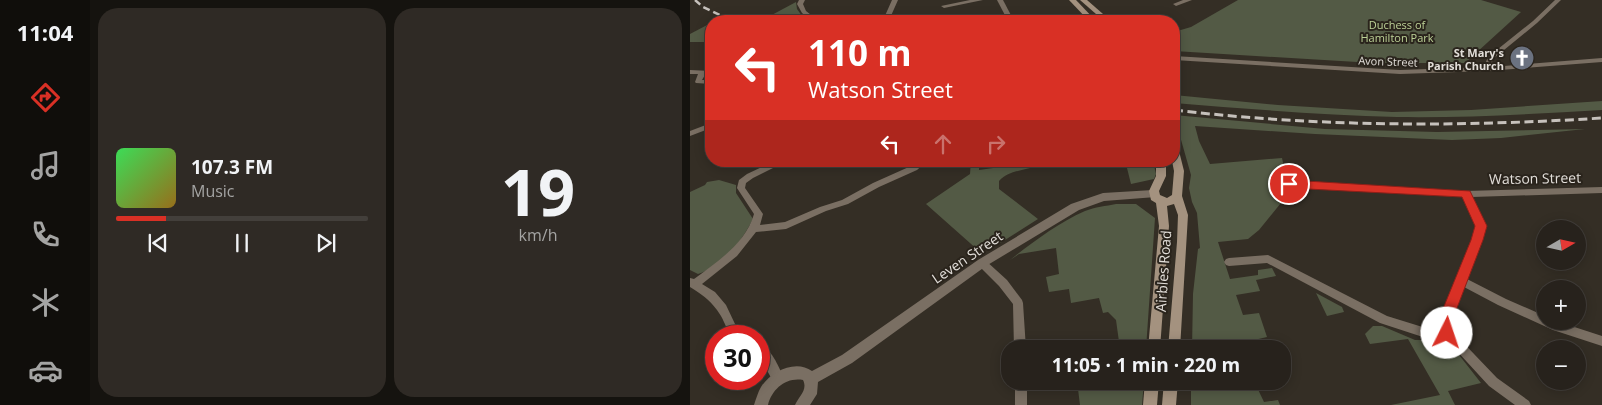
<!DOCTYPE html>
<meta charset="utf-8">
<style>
:root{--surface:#27221c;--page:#2f2a25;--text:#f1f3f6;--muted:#a4a4a3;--line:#433f3b;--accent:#d93025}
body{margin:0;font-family:"Open Sans",sans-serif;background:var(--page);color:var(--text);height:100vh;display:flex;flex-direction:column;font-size:19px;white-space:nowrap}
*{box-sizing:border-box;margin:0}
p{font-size:16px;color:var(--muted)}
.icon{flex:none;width:28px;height:28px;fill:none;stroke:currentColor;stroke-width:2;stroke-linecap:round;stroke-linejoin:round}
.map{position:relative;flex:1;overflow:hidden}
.side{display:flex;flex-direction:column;gap:8px;padding:8px;background:#15130f;width:600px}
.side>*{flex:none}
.guide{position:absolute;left:15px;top:15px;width:475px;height:152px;border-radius:20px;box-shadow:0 2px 12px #0003,0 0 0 1px var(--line);background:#d93025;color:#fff;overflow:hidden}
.needle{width:32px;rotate:81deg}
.buttons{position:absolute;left:846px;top:220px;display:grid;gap:10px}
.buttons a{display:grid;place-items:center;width:50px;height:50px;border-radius:50%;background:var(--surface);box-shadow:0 2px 12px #0003,0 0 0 1px var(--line);font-size:25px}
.speed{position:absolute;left:15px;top:325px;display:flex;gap:10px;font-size:25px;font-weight:700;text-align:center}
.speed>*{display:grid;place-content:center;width:65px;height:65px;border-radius:50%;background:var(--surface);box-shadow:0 2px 12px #0003,0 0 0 1px var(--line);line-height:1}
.speed .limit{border:8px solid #d22;background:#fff;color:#111}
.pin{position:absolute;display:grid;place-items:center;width:42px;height:42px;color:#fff;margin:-21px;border:2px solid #fff;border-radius:50%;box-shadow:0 1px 5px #0007}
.me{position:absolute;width:55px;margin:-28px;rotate:4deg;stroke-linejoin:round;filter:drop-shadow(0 0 4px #0008)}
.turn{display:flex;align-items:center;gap:18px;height:105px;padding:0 20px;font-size:22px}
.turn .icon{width:65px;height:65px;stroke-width:2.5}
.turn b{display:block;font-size:35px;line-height:42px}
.lanes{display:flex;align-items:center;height:48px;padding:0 20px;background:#0003;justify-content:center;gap:25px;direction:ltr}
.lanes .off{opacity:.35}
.side .card{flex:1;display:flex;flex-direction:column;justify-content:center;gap:8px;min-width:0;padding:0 18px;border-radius:20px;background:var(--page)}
.side .dial{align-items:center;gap:0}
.dial b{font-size:65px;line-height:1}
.song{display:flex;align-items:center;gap:15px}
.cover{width:60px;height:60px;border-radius:8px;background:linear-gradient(135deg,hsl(130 70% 55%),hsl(40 70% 35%))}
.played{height:5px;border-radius:2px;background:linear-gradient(90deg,var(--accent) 20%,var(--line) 20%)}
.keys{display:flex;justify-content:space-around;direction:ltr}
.side .tiles{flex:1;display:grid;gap:8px;grid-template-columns:repeat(2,1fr)}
.trip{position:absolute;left:311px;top:340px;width:290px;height:50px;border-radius:20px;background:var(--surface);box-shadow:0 2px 12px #0003,0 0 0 1px var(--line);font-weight:700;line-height:50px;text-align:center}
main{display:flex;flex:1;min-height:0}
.tab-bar{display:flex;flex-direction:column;width:90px;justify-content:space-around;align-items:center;background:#100e0b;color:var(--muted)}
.tab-bar .icon{width:35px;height:35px}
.tab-bar .selected{color:var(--accent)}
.tab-bar b{font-size:22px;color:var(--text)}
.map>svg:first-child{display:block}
</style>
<main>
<nav class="tab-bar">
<b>11:04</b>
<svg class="icon selected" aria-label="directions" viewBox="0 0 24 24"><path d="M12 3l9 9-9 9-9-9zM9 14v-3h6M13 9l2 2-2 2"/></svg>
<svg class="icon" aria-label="music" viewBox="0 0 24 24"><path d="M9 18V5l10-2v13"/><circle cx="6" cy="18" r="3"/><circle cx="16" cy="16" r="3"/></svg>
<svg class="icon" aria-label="phone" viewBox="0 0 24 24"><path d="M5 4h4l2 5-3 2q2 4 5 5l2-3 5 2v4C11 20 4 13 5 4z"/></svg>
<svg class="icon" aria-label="climate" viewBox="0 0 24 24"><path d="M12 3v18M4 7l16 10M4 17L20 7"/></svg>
<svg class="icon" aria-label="car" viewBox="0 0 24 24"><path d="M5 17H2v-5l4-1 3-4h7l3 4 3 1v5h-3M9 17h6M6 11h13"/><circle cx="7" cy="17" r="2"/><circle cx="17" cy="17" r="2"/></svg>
</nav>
<section class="side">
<div class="tiles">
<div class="card">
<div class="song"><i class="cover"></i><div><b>107.3 FM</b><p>Music</p></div></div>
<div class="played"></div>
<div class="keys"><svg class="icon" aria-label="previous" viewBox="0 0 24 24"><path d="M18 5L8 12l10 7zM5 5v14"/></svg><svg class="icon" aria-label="pause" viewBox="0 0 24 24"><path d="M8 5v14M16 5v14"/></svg><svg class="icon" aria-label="next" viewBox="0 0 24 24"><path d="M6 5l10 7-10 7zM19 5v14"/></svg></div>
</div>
<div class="card dial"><b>19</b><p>km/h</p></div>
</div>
</section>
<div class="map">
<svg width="912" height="405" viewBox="0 0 912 405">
<rect width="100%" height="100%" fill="#342e25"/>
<!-- green -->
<g fill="#535a45">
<polygon points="548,0 791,0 831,12 775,63 684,63 484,51 484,32 501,27"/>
<path d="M106 2 107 9 112 16C97 20 81 25 66 18L78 17Z"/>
<polygon points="19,24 21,25 21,42 0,42 0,34"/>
<path d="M484 95 588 105 702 112 781 110 912 101V110C844 114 775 118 707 117 633 115 558 109 484 103Z"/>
<polygon points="484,115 635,129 747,132 895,129 811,138 762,140 625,134 505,126 509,141 520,164 592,158 595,172 586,177 595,198 569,230 558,239 528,242 540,279 568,275 568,270 582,268 586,276 566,280 570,291 546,295 553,315 569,313 577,337 560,341 562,349 502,349 503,294 508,249 510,248 507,213 502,202 499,188 501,175"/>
<path d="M281 161H289V170L338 163 340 168C328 171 318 172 309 181V189L348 219 307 245 301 244 289 251 236 204 280 174Z"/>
<polygon points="463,161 466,174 464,179 441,184 436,164"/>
<path d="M29 180 46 185V193L63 219C51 242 33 266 8 274L0 270V192L15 185 17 182Z"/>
<path d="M426 204H446L465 218 456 349H430L426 320 418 312 413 313 409 298 381 303 379 289 359 292 356 277 369 274 366 248 329 254 320 260C343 242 368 223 395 211 405 207 416 206 426 204Z"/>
<polygon points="626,293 652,307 654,312 637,316"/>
<polygon points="683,326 692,326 725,340 753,340 762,346 791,383 758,391 765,405 701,405 750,395 718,339 680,344 675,334"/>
<polygon points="387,381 454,381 452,405 390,405"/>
<polygon points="501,381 564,381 574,402 588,400 590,405 501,405"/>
</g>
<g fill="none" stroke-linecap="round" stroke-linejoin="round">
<!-- minor -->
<g fill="#7a6f63" fill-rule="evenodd">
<polygon points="109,0 115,0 113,4 116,11 125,18 134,14 137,16 129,21 122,21 112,13 107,4"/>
<polygon points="202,0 208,0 200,18 202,21 196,21 194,18"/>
<polygon points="280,0 293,0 254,8 251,6"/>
<polygon points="307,0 313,0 324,21 318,21"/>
<polygon points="493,0 502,0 486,6 483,4"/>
<polygon points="865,0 871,0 847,23 803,59 801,67 912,58 912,62 797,71 710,74 484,60 484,56 710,70 794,67 798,57 843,21"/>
<polygon points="0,70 21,71 21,75 15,75 12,80 21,80 21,84 6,83 5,82 8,74 0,74"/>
<polygon points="21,123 21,128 0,136 0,131"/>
<path d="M85 161H97L63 178 56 183 55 188 73 214 70 225 95 222 130 207 152 200 183 183 221 166 227 161H237L227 170 189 187 158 204 136 211 96 229 66 232 47 256 12 284 25 292 36 305 45 324 62 332 63 336C32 338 41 329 27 310 19 299 11 294 0 287V278L4 279C27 262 56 243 64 214L47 188 49 180 57 174Z"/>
<polygon points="599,181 776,191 912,187 912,193 782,197 796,226 777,279 816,299 855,316 855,321 866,321 912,336 912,346 863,330 808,305 774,287 760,321 762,331 807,378 839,401 841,405 825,405 799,386 755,338 739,339 690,323 577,263 539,266 536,265 534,262 536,259 539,258 578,255 697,316 739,329 751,328 750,321 765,280 782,240 786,226 773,197 599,187 595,184"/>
<polygon points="292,259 295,260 317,280 332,300 333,303 336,349 324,349 323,304 309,286 289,266 287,263 289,260"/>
<path d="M69 343C81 348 89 367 94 379L92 383 88 385 84 383 69 356Z"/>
<rect x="325" y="381" width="12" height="24"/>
</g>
<!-- tertiary -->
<path fill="#7a6f63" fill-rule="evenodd" d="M463 190 466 191 468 194 466 197 414 201 389 210 296 266 162 363 128 382 127 394 120 405H105C109 396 118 390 113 380 96 377 82 389 78 405H64C66 399 68 392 71 387 81 371 106 359 122 371L152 355 288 260 381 204 413 193Z"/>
<!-- secondary -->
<g fill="#a4927f" fill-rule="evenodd">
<polygon points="379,0 386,0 406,21 399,21"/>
<polygon points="390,0 397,0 421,21 414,21"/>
<polygon points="484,148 489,151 494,171 492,196 498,215 490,349 478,349 487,242 488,215 484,204 477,206 479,226 470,349 458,349 469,226 466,203 461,200 459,191 466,176 466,161 476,161 476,176 469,191 470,195 477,198 482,195 484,171 482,161 484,161"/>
<polygon points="455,381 469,381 467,405 453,405"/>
<polygon points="474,381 488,381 486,405 472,405"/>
</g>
<!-- rail-far1 -->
<polyline stroke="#c6c1bc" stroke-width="2.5" stroke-dasharray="7 4" stroke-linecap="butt" points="5,0 13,7 42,21"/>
<!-- rail -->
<path stroke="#c6c1bc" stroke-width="3" stroke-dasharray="9 4.5" stroke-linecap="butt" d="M484 110C627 127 769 127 912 118"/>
</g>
<!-- route -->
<polygon fill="#d93025" stroke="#8d1f18" points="599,180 780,191 797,226 793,240 762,321 764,333 762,338 757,340 752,338 748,321 781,240 785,226 772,197 599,188 593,184"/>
<!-- icons -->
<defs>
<symbol id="church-disc" viewBox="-11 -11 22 22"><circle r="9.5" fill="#6b7280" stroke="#2a241c"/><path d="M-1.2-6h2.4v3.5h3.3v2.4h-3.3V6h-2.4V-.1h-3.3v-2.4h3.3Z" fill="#fff"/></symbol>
</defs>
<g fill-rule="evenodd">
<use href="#church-disc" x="818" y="44" width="28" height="28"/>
</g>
<g text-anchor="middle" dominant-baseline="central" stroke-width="4" stroke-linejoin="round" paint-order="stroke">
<!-- far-park labels -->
<g font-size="11" fill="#bdd197" stroke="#2a241c">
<text x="707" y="24">Duchess of<tspan x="707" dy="13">Hamilton Park</tspan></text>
</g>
<!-- far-poi labels -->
<g font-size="11" font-weight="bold" fill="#e2ded9" stroke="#2a241c" text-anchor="end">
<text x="814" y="52">St Mary's<tspan x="814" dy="13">Parish Church</tspan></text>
</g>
<!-- far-street labels -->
<g font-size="11" fill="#e2ded9" stroke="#2a241c">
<text transform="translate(698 61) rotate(2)">Avon Street</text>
</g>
<!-- street labels -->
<g font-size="14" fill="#e2ded9" stroke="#2a241c">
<text transform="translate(845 178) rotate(-1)">Watson Street</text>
<text transform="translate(277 257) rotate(-34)">Leven Street</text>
<text transform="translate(473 271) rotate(-86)">Airbles Road</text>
</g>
</g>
</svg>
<div class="buttons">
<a><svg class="needle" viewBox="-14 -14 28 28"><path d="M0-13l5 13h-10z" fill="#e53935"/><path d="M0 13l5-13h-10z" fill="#a4a4a3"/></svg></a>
<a>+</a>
<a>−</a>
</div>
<div class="speed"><div class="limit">30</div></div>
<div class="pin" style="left:599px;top:184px;background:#d93025"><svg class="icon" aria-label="arrive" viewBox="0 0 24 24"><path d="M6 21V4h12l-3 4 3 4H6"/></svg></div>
<svg class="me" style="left:757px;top:333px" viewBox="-20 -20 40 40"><circle r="19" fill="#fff"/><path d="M0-13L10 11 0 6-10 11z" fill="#d93025"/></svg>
<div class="trip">11:05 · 1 min · 220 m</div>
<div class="guide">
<div class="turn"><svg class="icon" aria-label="left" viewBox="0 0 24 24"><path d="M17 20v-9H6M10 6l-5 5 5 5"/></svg><div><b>110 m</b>Watson Street</div></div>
<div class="lanes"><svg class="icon" aria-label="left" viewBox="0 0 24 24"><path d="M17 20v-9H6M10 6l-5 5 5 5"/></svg><svg class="icon off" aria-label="ahead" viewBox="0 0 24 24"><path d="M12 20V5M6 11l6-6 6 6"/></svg><svg class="icon off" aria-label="right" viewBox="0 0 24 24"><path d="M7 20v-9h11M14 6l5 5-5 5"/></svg></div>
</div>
</div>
</main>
